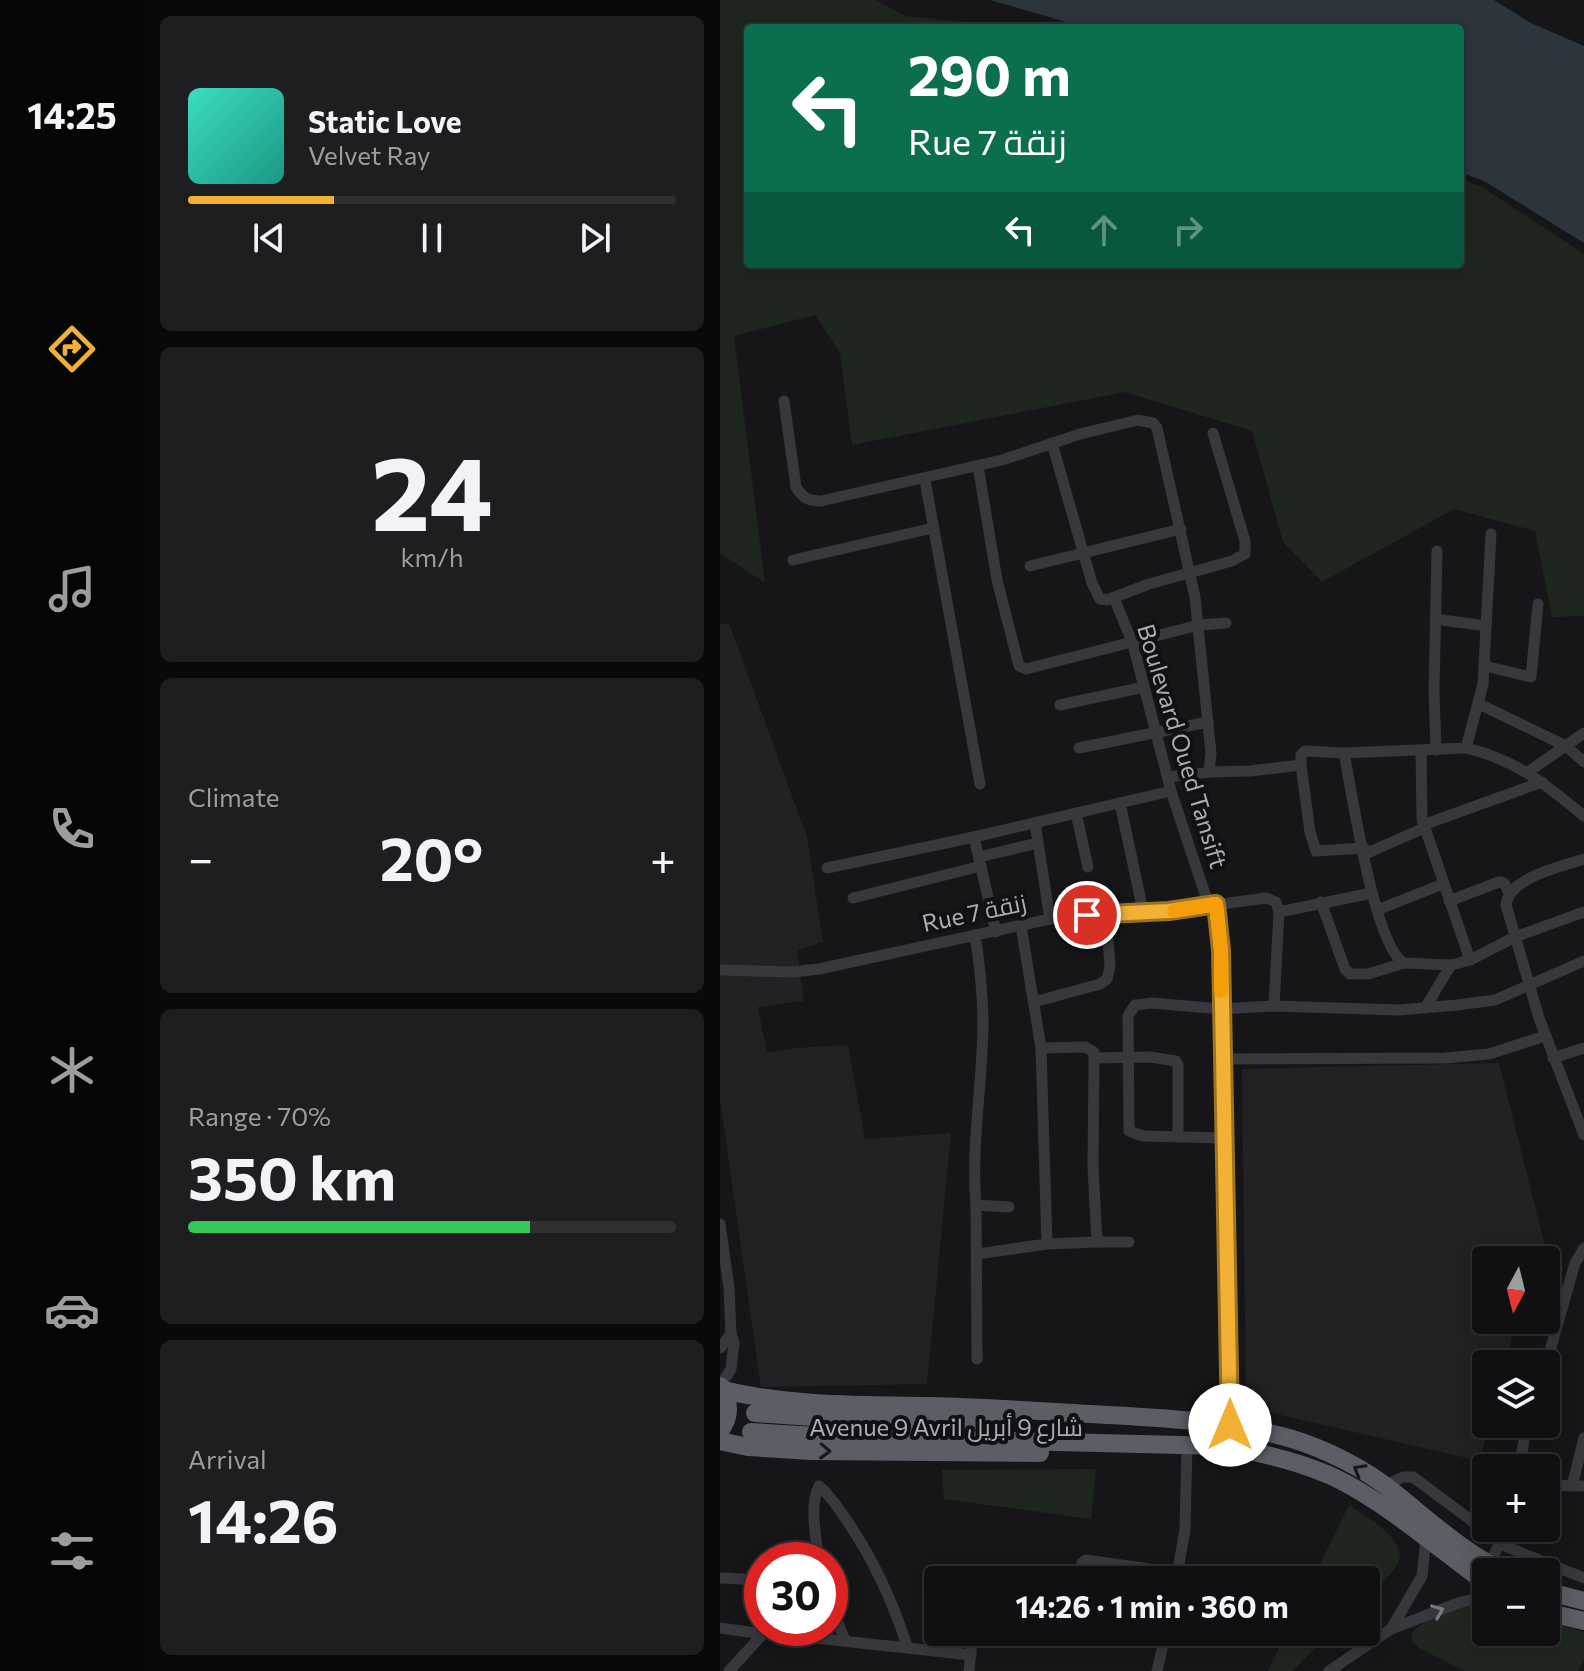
<!DOCTYPE html>
<meta charset="utf-8">
<style>
:root{--surface:#101012;--page:#1e1e20;--text:#f1f3f6;--muted:#9c9d9f;--line:#303032;--accent:#f2b134}
body{margin:0;font-family:Commissioner,Cairo,sans-serif;background:var(--page);color:var(--text);height:100vh;display:flex;flex-direction:column;font-size:30px;white-space:nowrap}
*{box-sizing:border-box;margin:0}
p{font-size:26px;color:var(--muted)}
.icon{flex:none;width:44px;height:44px;fill:none;stroke:currentColor;stroke-width:2;stroke-linecap:round;stroke-linejoin:round}
.map{position:relative;flex:1;overflow:hidden}
.drawer{display:flex;flex-direction:column;gap:16px;padding:16px;background:#09090a;width:576px}
.drawer>*{flex:none}
.top-card{position:absolute;left:24px;top:24px;width:720px;height:244px;border-radius:8px;box-shadow:0 4px 20px #0003,0 0 0 2px var(--line);background:#0b6e4f;color:#fff;overflow:hidden}
.needle{width:52px;rotate:187deg}
.buttons{position:absolute;left:752px;top:1246px;display:grid;gap:16px}
.buttons a{display:grid;place-items:center;width:88px;height:88px;border-radius:8px;background:var(--surface);box-shadow:0 4px 20px #0003,0 0 0 2px var(--line);font-size:40px}
.speed{position:absolute;left:24px;top:1542px;display:flex;gap:16px;font-size:40px;font-weight:700;text-align:center}
.speed>*{display:grid;place-content:center;width:104px;height:104px;border-radius:50%;background:var(--surface);box-shadow:0 4px 20px #0003,0 0 0 2px var(--line);line-height:1}
.speed .limit{border:12px solid #d22;background:#fff;color:#111}
.pin{position:absolute;display:grid;place-items:center;width:68px;height:68px;color:#fff;margin:-34px;border:4px solid #fff;border-radius:50%;box-shadow:0 2px 8px #0007}
.me{position:absolute;width:88px;margin:-44px;rotate:0deg;stroke-linejoin:round;filter:drop-shadow(0 0 6px #0008)}
.turn{display:flex;align-items:center;gap:28px;height:168px;padding:0 32px;font-size:36px}
.turn .icon{width:104px;height:104px;stroke-width:2.5}
.turn b{display:block;font-size:56px;line-height:68px}
.lanes{display:flex;align-items:center;height:76px;padding:0 32px;background:#0003;justify-content:center;gap:40px;direction:ltr}
.lanes .off{opacity:.35}
.big{font-size:60px;font-weight:700;line-height:1.1}
.drawer .card{flex:1;display:flex;flex-direction:column;justify-content:center;gap:12px;min-width:0;padding:0 28px;border-radius:12px;background:var(--page)}
.drawer .dial{align-items:center;gap:0}
.dial b{font-size:104px;line-height:1}
.song{display:flex;align-items:center;gap:24px}
.cover{width:96px;height:96px;border-radius:12px;background:linear-gradient(135deg,hsl(170 70% 55%),hsl(170 70% 35%))}
.played{height:8px;border-radius:4px;background:linear-gradient(90deg,var(--accent) 30%,var(--line) 30%)}
.keys{display:flex;justify-content:space-around;direction:ltr}
.heat{display:flex;justify-content:space-between;align-items:center;font-size:44px;direction:ltr}
.charge{height:12px;border-radius:6px;background:linear-gradient(90deg,#34c759 70%,var(--line) 0)}
.trip{position:absolute;left:204px;top:1566px;width:456px;height:80px;border-radius:8px;background:var(--surface);box-shadow:0 4px 20px #0003,0 0 0 2px var(--line);font-weight:700;line-height:80px;text-align:center}
main{display:flex;flex:1;min-height:0}
.dock{display:flex;flex-direction:column;width:144px;justify-content:space-around;align-items:center;background:#060607;color:var(--muted)}
.dock .icon{width:56px;height:56px}
.dock .active{color:var(--accent)}
.dock b{font-size:36px;color:var(--text)}
.map>svg:first-child{display:block}
</style>
<main>
<nav class="dock">
<b>14:25</b>
<svg class="icon active" aria-label="directions" viewBox="0 0 24 24"><path d="M12 3l9 9-9 9-9-9zM9 14v-3h6M13 9l2 2-2 2"/></svg>
<svg class="icon" aria-label="music" viewBox="0 0 24 24"><path d="M9 18V5l10-2v13"/><circle cx="6" cy="18" r="3"/><circle cx="16" cy="16" r="3"/></svg>
<svg class="icon" aria-label="phone" viewBox="0 0 24 24"><path d="M5 4h4l2 5-3 2q2 4 5 5l2-3 5 2v4C11 20 4 13 5 4z"/></svg>
<svg class="icon" aria-label="climate" viewBox="0 0 24 24"><path d="M12 3v18M4 7l16 10M4 17L20 7"/></svg>
<svg class="icon" aria-label="car" viewBox="0 0 24 24"><path d="M5 17H2v-5l4-1 3-4h7l3 4 3 1v5h-3M9 17h6M6 11h13"/><circle cx="7" cy="17" r="2"/><circle cx="17" cy="17" r="2"/></svg>
<svg class="icon" aria-label="filters" viewBox="0 0 24 24"><path d="M4 7h16M4 17h16"/><circle cx="9" cy="7" r="2"/><circle cx="15" cy="17" r="2"/></svg>
</nav>
<section class="drawer">
<div class="card">
<div class="song"><i class="cover"></i><div><b>Static Love</b><p>Velvet Ray</p></div></div>
<div class="played"></div>
<div class="keys"><svg class="icon" aria-label="previous" viewBox="0 0 24 24"><path d="M18 5L8 12l10 7zM5 5v14"/></svg><svg class="icon" aria-label="pause" viewBox="0 0 24 24"><path d="M8 5v14M16 5v14"/></svg><svg class="icon" aria-label="next" viewBox="0 0 24 24"><path d="M6 5l10 7-10 7zM19 5v14"/></svg></div>
</div>
<div class="card dial"><b>24</b><p>km/h</p></div>
<div class="card"><p>Climate</p>
<div class="heat"><a>−</a><b class="big">20°</b><a>+</a></div>
</div>
<div class="card"><p>Range · 70%</p><b class="big">350 km</b><div class="charge"></div></div>
<div class="card"><p>Arrival</p><b class="big">14:26</b></div>
</section>
<div class="map">
<svg width="864" height="1671" viewBox="0 0 864 1671">
<rect width="100%" height="100%" fill="#161618"/>
<!-- built -->
<g fill="#222225">
<polygon points="9,623 87,837 103,942 77,950 84,1001 38,1007 47,1053 75,1048 128,1045 145,1139 231,1133 207,1384 41,1387 0,1099 0,625"/>
<polygon points="779,1063 830,1266 826,1270 826,1260 766,1260 766,1320 796,1320 785,1364 766,1364 766,1424 769,1424 760,1461 526,1407 522,1069"/>
</g>
<!-- green -->
<g fill="#1e261f">
<polygon points="0,0 155,0 186,16 303,28 28,28 28,264 740,264 740,178 762,187 864,254 864,616 832,617 815,531 734,509 602,582 563,542 532,431 405,392 132,445 120,353 95,315 14,336 45,583 0,553"/>
<polygon points="376,1469 371,1519 224,1499 222,1470"/>
<path d="M629 1505C645 1516 692 1542 677 1565 670 1577 656 1588 646 1598V1580H592Z"/>
<path d="M738 1604 766 1605V1632H826V1617L846 1627 864 1632V1660L858 1671H745L699 1648 692 1641V1632C706 1620 721 1611 738 1604Z"/>
<polygon points="567,1632 612,1632 572,1671 548,1671"/>
</g>
<!-- water -->
<polygon fill="#2c353c" points="270,0 774,0 811,23 864,46 864,243 766,182 740,172 740,28 367,28"/>
<g fill="none" stroke-linecap="round" stroke-linejoin="round">
<!-- minor -->
<g stroke="#37383d" stroke-width="11">
<path d="M64 401 76 487C83 498 88 501 101 501L282 460 360 434 418 420 433 423 437 428 475 597 491 753 489 772 448 777"/>
<polyline points="332,443 372,583 380,599 387,600 429,584 512,561 525,554 525,541 493,433"/>
<polyline points="258,466 277,580 299,666 306,669 479,625 506,623"/>
<polyline points="205,480 260,784"/>
<polyline points="73,560 213,528"/>
<polyline points="310,566 461,529"/>
<polyline points="394,598 413,644 451,791 489,906"/>
<polyline points="715,619 766,626"/>
<polyline points="765,666 811,677 818,604"/>
<polyline points="759,704 846,746 864,762"/>
<polyline points="340,705 424,687"/>
<polyline points="359,748 488,722"/>
<path d="M746 748C797 760 825 784 864 816"/>
<polyline points="701,750 702,819 750,960"/>
<polyline points="716,750 714,691 717,551"/>
<polyline points="581,765 581,755 585,751 624,753"/>
<polyline points="489,772 530,771 581,765 590,832 596,851 644,848"/>
<polyline points="808,772 864,733"/>
<polyline points="400,803 423,911"/>
<polyline points="356,813 368,867"/>
<polyline points="315,823 330,919"/>
<polyline points="703,825 822,782"/>
<polyline points="254,837 276,932"/>
<polyline points="645,854 704,828"/>
<polyline points="259,857 318,843"/>
<path d="M864 859C841 867 789 877 786 905L819 1018 864 1135"/>
<polyline points="107,868 254,837 451,791"/>
<polyline points="133,898 261,866"/>
<polyline points="729,901 779,882 784,883 789,893"/>
<polyline points="601,902 625,969 630,974 648,974 684,963"/>
<polyline points="496,904 501,950 510,1425"/>
<polyline points="657,910 723,884"/>
<path d="M255 935C260 966 263 996 263 1027 262 1087 251 1146 256 1205L289 1207"/>
<path d="M731 965 684 963C654 946 632 792 624 753L746 748 763 684 771 534"/>
<polyline points="0,970 73,972 99,969 330,919 367,915 449,911 546,898 556,902 559,912 652,893"/>
<polyline points="314,1002 380,984 387,979 390,967 386,913"/>
<polyline points="554,1006 559,912"/>
<polyline points="705,1008 731,965 750,960 795,937 864,912"/>
<polyline points="321,1048 365,1047 374,1052 374,1058 373,1167 377,1242 327,1244"/>
<polyline points="374,1058 430,1057 456,1061 458,1065 458,1137"/>
<polyline points="833,1058 864,1048"/>
<polyline points="503,1059 725,1058 769,1054 825,1036"/>
<polyline points="504,1138 423,1136 409,1131 408,1016 415,1005 432,1003 501,1009 554,1006 679,1010 737,1005 775,1000 864,961"/>
<polyline points="256,1205 257,1359"/>
<polyline points="0,1224 9,1288 11,1334 14,1343 11,1369 0,1386"/>
<polyline points="377,1242 409,1242"/>
<polyline points="257,1254 327,1244 321,1048 301,926"/>
<polyline points="0,1348 11,1334"/>
<polyline points="826,1365 855,1263 864,1248"/>
<polyline points="799,1468 807,1424"/>
<polyline points="665,1485 683,1477 693,1477 787,1547 864,1578"/>
<polyline points="826,1485 864,1486"/>
<polyline points="852,1486 864,1438"/>
<path d="M99 1560C96 1538 89 1506 99 1486 109 1494 116 1505 123 1515 152 1556 172 1599 187 1646"/>
<polyline points="769,1565 787,1528"/>
<polyline points="0,1578 42,1580"/>
<polyline points="359,1580 362,1563 366,1560 458,1573"/>
<polyline points="456,1580 465,1530 467,1445"/>
<polyline points="110,1604 125,1640"/>
<polyline points="0,1628 43,1634 47,1628"/>
<polyline points="671,1629 702,1576 706,1539"/>
<polyline points="95,1638 251,1655"/>
<polyline points="9,1671 43,1634"/>
<polyline points="249,1671 253,1632"/>
<polyline points="437,1671 446,1632"/>
<polyline points="609,1671 671,1629 741,1602 766,1596"/>
</g>
<!-- trunk -->
<g stroke="#5b5e65" stroke-width="18">
<path d="M0 1386C10 1401 11 1416 0 1431"/>
<path d="M3 1390C70 1406 139 1405 208 1406 262 1407 317 1411 371 1414 437 1418 505 1420 569 1438 606 1449 646 1469 676 1494 711 1522 743 1552 784 1572"/>
<polyline points="35,1413 135,1420 282,1421"/>
<path d="M31 1432 96 1436 502 1446C539 1452 574 1460 609 1475 661 1498 719 1549 766 1583"/>
<polyline points="0,1441 28,1447 92,1451 320,1453"/>
<polyline points="826,1591 864,1601"/>
<polyline points="826,1612 864,1621"/>
</g>
</g>
<!-- one-way arrows -->
<defs><path id="oneway-chevron" d="M-2-3.5L2.5 0L-2 3.5" fill="none" stroke-width="1.6" stroke-linecap="round" stroke-linejoin="round" transform="scale(2)"/></defs>
<g stroke="#18191b">
<use href="#oneway-chevron" transform="translate(105 1451) rotate(2)"/>
<use href="#oneway-chevron" transform="translate(639 1470) rotate(-150)"/>
</g>
<use stroke="#757881" href="#oneway-chevron" transform="translate(718 1611) rotate(-22)"/>
<g fill="none" stroke-linecap="round" stroke-linejoin="round">
<defs>
<polyline id="route" points="367,915 449,911 496,904 501,950 510,1425"/>
</defs>
<!-- route casing -->
<use href="#route" stroke="#9d7322" stroke-width="20"/>
<!-- route -->
<use href="#route" stroke="#f2b134" stroke-width="14"/>
<!-- slow -->
<polyline stroke="#f59e0b" stroke-width="14" points="454,911 496,904 501,950 501,991"/>
</g>
<g text-anchor="middle" dominant-baseline="central" stroke-width="8" stroke-linejoin="round" paint-order="stroke">
<!-- street labels -->
<g font-size="24" fill="#a8adb8" stroke="#111113">
<text transform="translate(463 746) rotate(73)">Boulevard Oued Tansift</text>
<text transform="translate(254 912) rotate(-12)">Rue 7 زنقة</text>
<text x="226" y="1426">Avenue 9 Avril شارع 9 أبريل</text>
</g>
</g>
</svg>
<div class="buttons">
<a><svg class="needle" viewBox="-14 -14 28 28"><path d="M0-13l5 13h-10z" fill="#e53935"/><path d="M0 13l5-13h-10z" fill="#9c9d9f"/></svg></a>
<a><svg class="icon" aria-label="layers" viewBox="0 0 24 24"><path d="M12 4l9 5-9 5-9-5zM3 14l9 5 9-5"/></svg></a>
<a>+</a>
<a>−</a>
</div>
<div class="speed"><div class="limit">30</div></div>
<div class="pin" style="left:367px;top:915px;background:#d93025"><svg class="icon" aria-label="arrive" viewBox="0 0 24 24"><path d="M6 21V4h12l-3 4 3 4H6"/></svg></div>
<svg class="me" style="left:510px;top:1425px" viewBox="-20 -20 40 40"><circle r="19" fill="#fff"/><path d="M0-13L10 11 0 6-10 11z" fill="#f2b134"/></svg>
<div class="trip">14:26 · 1 min · 360 m</div>
<div class="top-card">
<div class="turn"><svg class="icon" aria-label="left" viewBox="0 0 24 24"><path d="M17 20v-9H6M10 6l-5 5 5 5"/></svg><div><b>290 m</b>Rue 7 زنقة</div></div>
<div class="lanes"><svg class="icon" aria-label="left" viewBox="0 0 24 24"><path d="M17 20v-9H6M10 6l-5 5 5 5"/></svg><svg class="icon off" aria-label="ahead" viewBox="0 0 24 24"><path d="M12 20V5M6 11l6-6 6 6"/></svg><svg class="icon off" aria-label="right" viewBox="0 0 24 24"><path d="M7 20v-9h11M14 6l5 5-5 5"/></svg></div>
</div>
</div>
</main>
